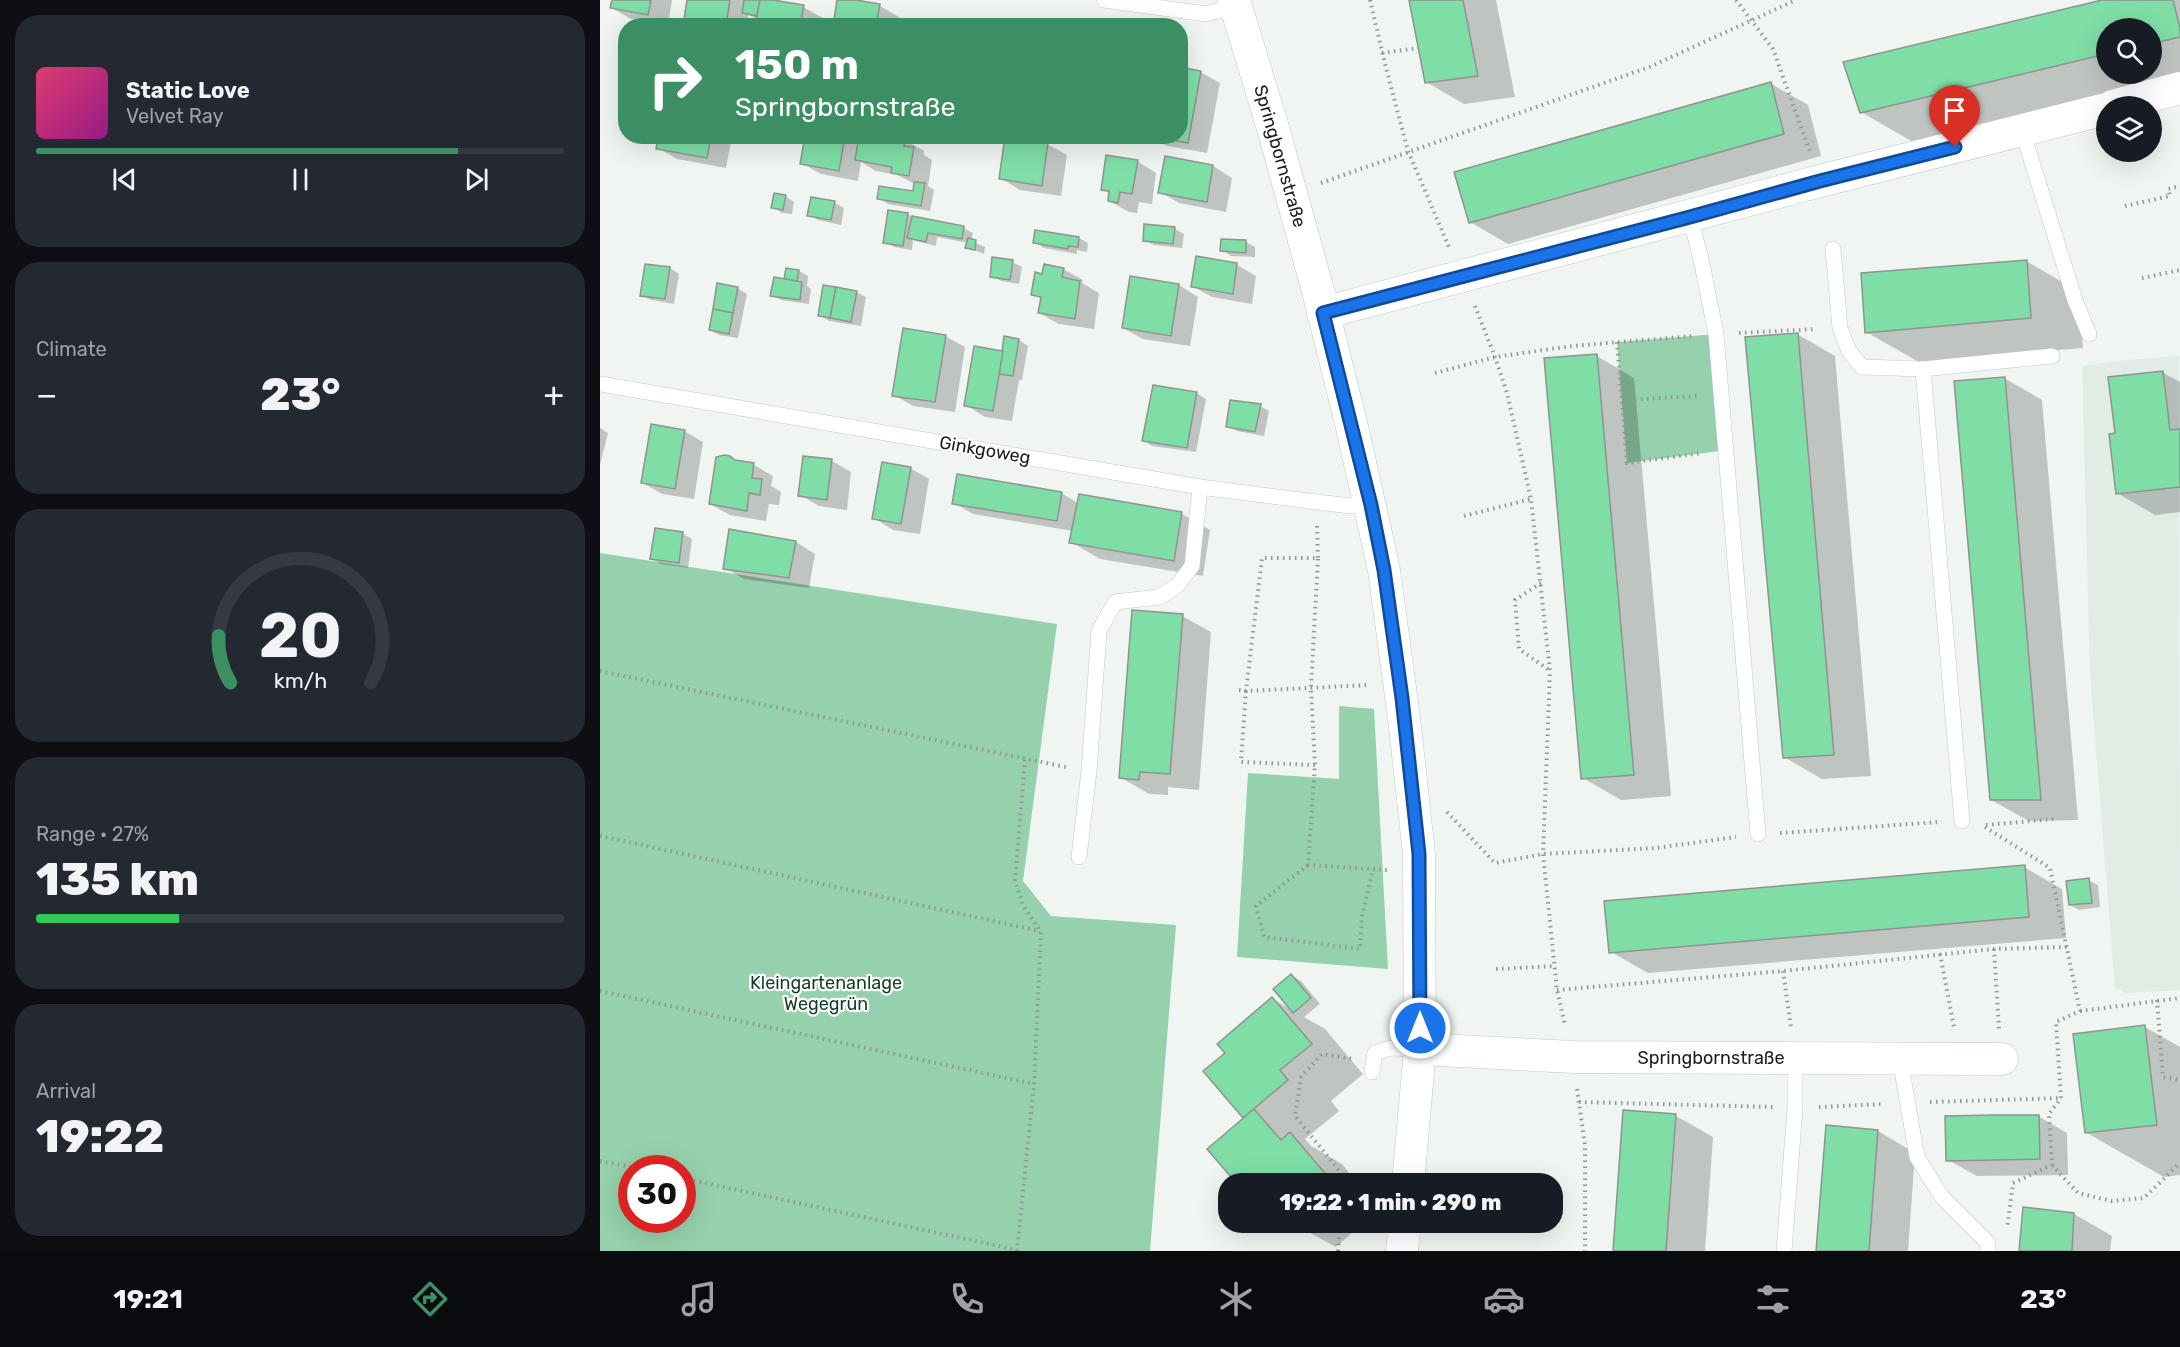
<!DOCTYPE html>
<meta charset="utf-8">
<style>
:root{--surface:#171b24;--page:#242831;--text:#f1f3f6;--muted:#9ea1a6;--line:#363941;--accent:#3b8f62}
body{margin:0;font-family:Rubik,sans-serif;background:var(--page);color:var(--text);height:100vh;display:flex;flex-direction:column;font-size:22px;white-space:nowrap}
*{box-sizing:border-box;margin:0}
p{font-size:20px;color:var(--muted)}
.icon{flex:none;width:33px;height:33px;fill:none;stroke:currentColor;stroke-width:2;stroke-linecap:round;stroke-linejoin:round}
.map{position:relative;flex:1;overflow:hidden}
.sheet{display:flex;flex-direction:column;gap:15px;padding:15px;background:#0d0f14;width:600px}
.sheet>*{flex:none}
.banner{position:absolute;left:18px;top:18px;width:570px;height:126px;border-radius:24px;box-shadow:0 6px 24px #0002;background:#3b8f62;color:#fff;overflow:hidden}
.fabs{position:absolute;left:1496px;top:18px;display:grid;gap:12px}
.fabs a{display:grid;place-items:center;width:66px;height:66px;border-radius:50%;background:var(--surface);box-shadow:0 6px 24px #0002;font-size:30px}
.speed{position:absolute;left:18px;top:1155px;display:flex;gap:12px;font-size:30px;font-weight:700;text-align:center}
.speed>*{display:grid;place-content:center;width:78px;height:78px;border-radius:50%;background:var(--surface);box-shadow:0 6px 24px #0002;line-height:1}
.speed .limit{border:9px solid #d22;background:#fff;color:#111}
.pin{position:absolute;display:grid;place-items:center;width:51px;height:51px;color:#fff;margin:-62px -26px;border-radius:50% 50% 50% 0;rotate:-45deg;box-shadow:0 0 6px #0007}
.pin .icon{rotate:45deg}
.me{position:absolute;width:66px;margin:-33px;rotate:0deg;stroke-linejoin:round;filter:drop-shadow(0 0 4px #0008)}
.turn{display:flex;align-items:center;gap:21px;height:126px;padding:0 18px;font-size:27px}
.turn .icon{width:78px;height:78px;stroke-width:2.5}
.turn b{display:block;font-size:42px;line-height:51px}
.big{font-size:45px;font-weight:800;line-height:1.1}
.sheet .widget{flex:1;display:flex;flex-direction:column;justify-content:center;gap:9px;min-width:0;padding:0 21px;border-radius:24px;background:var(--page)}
.sheet .dial{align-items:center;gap:0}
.dial svg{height:156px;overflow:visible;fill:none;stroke:var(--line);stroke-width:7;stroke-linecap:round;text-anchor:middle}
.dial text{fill:var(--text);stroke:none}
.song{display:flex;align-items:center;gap:18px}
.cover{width:72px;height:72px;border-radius:9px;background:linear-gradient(135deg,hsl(340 70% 55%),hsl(310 70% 35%))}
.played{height:6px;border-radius:3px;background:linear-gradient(90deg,var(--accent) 80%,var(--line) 80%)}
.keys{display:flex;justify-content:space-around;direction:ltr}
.heat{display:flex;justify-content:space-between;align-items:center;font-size:33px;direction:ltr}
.charge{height:9px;border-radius:4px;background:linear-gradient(90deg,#34c759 27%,var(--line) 0)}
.trip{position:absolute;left:618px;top:1173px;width:345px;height:60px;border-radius:24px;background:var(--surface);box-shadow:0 6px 24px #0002;font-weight:800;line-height:60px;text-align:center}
.tabs{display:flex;height:96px;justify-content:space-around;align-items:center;background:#090b0e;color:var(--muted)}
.tabs .icon{width:42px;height:42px}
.tabs .active{color:var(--accent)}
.tabs b{font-size:27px;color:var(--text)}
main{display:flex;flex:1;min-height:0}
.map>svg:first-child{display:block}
</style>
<main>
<section class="sheet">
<div class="widget">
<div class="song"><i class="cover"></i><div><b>Static Love</b><p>Velvet Ray</p></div></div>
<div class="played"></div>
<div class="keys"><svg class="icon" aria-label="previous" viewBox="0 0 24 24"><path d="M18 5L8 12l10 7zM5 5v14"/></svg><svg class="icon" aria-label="pause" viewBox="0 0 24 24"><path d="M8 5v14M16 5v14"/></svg><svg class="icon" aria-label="next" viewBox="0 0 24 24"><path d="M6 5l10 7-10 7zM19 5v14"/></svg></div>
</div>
<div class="widget"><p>Climate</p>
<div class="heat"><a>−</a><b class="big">23°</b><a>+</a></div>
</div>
<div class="widget dial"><svg viewBox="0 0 100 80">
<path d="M14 69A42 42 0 1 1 86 69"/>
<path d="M14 69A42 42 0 0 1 8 45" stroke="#3b8f62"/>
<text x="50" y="56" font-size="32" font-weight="700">20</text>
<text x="50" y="72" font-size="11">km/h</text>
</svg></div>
<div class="widget"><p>Range · 27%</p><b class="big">135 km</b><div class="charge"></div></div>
<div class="widget"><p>Arrival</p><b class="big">19:22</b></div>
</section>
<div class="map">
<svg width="1580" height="1251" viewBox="0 0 1580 1251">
<rect width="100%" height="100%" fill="#f0f5f2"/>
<!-- built -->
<polygon fill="#e0ece4" points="1579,356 1580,990 1526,993 1515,988 1490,675 1482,366 1525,360"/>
<!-- green -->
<g fill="#95d1ac" fill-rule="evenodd">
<polygon points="1116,334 1127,450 1027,463 1017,342"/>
<path d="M0 553 457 624 423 881 451 916 576 925 550 1251H0ZM32 1168H82V1220H32Z"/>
<polygon points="739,706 774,709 788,969 637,957 648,773 739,779"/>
</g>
<!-- shadow -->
<g fill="#0003" fill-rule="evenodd">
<polygon points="13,0 72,0 68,25 31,19 12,8"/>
<polygon points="88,0 170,0 203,7 223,18 221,26 157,26 158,19 148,15 147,26 86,26"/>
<polygon points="239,0 280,6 299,17 297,26 235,26"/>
<polygon points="810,0 896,0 915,97 864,104 826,82"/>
<path d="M1509 0H1580V79L1313 142 1261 112ZM1506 28H1551V74H1506Z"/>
<polygon points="600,72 620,83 607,153 567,146 551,136 580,136"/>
<polygon points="1170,83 1208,105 1221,156 908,244 870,222"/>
<polygon points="60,136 132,136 126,168 77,159 58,148"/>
<polygon points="206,136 253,136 260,141 261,136 286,136 305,140 324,151 324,155 332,160 328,186 334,190 330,211 288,204 278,198 314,193 315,184 297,175 276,171 261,162 258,181 221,174 202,163"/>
<polygon points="447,144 467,155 461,196 420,190 400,178"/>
<polygon points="566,157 613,166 632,178 626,212 579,203 560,192"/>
<polygon points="537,161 556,173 552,204 539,202 537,213 529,212 509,201 510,194 503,189"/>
<polygon points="185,196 194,202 192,214 182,213 173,207"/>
<polygon points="235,203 244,208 241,225 218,220 209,215"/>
<polygon points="307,214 313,217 363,228 373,233 371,241 385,247 384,254 367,247 368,243 337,237 336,246 313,240 312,250 294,247 285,242"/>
<polygon points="575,229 584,234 582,248 554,245 544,240"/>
<polygon points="479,238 488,243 487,252 477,250 477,254 444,248 435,242"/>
<polygon points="646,242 655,247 655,257 631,256 622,250"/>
<polygon points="597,258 637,265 656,276 652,304 612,297 592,286"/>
<polygon points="1426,261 1478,291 1483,348 1319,362 1266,332"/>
<polygon points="412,262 422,267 419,284 401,281 391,276"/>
<polygon points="70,268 79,274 74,304 51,300 41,295"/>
<polygon points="463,269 483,280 482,283 499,293 494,329 459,324 439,313 442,299 433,294 443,275"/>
<polygon points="199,271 208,276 207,286 211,289 209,304 181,300 172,295"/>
<polygon points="579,285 598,297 590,346 543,339 523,328"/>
<polygon points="137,288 147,294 138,338 119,335 110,330"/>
<polygon points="256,292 266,297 261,326 229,321 220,315"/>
<polygon points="1197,334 1235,356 1271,776 1222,779 1184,757"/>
<polygon points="345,336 365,347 355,412 313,406 294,395"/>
<polygon points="405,338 419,340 428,346 422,380 419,380 412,421 385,417 366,405 403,352"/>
<polygon points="997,356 1034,378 1071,796 1021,800 983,778"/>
<polygon points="1563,373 1580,382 1580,512 1555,515 1517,493 1516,434"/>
<polygon points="1404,378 1442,400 1478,820 1429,821 1391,800"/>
<polygon points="596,393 606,399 596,452 552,446 543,440"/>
<polygon points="660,406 669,411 664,436 637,431 628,426"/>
<polygon points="0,428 8,433 0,465"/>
<polygon points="84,431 103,442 94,499 62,494 43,483"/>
<polygon points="205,458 232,461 251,472 247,510 219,506 200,495"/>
<polygon points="139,462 154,465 173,476 171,486 181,492 179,505 169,504 166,521 130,515 110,504"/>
<polygon points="310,468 329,479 320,534 293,530 274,518"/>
<polygon points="461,493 478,503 582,514 610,530 603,576 500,559 471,542 473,531 373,514 354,503"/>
<polygon points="130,530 196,542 215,554 209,588 144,579 125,568"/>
<polygon points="83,534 92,539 88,568 61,564 52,559"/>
<polygon points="582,616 611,632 599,790 568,787 568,795 549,794 520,777"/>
<polygon points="1424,867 1462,889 1466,938 1048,973 1011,952"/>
<polygon points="1488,880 1498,885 1500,907 1479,910 1470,905"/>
<polygon points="691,975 701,981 720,1004 704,1017 725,1029 763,1074 731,1101 739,1111 705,1139 711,1146 742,1164 758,1184 639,1184 645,1118 605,1071 627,1053 673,999 692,1010"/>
<polygon points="1545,1027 1580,1047 1580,1175 1564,1177 1487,1133"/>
<polygon points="1076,1116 1113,1137 1105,1251 1014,1251"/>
<polygon points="1438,1116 1467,1133 1468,1175 1377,1176 1348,1160"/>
<polygon points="1278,1131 1315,1153 1308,1251 1218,1251"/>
<polygon points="1474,1214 1512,1236 1510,1251 1421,1251"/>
<polygon points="690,1222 764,1222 736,1247"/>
</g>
<!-- building -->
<g fill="#7edea6" stroke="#8f9391" stroke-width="1.5">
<polygon points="12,0 51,0 48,15 10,8"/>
<polygon points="87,0 130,0 126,26 83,26"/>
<polygon points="144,0 160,0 157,16 142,13"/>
<polygon points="160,0 173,0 204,5 200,26 155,26"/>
<polygon points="237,0 256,0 280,4 276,26 233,26"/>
<polygon points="809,0 863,0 878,76 825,83"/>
<polygon points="1502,0 1573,0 1580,28 1580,37 1551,44 1551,28 1506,28 1506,54 1260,113 1243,62"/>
<polygon points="580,67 601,71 588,143 553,136 580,136"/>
<polygon points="1171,82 1184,134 869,223 854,172"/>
<polygon points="58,136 111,136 107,158 56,149"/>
<polygon points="205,136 245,136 239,171 200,164"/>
<polygon points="259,136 306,138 304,146 314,147 309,176 291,173 292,167 255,160"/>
<polygon points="405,136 448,142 442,186 399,179"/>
<polygon points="506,155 538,160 532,194 520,192 518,203 508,201 509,191 501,190"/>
<polygon points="565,156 613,165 607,202 558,193"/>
<polygon points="314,182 325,183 321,206 277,199 279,186 313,191"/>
<polygon points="174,193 186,195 183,210 171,208"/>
<polygon points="211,197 235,201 231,220 207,216"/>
<polygon points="288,210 308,213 303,246 283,243"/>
<polygon points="312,216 364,226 362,239 328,233 326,242 307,238"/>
<polygon points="544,224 575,227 573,244 543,241"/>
<polygon points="435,230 479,237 478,247 468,246 468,249 433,243"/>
<polygon points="368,238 376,240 375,250 365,248"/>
<polygon points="621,239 646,240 646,253 620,251"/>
<polygon points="596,256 637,263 633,294 591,287"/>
<polygon points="392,257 413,260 410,280 390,277"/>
<polygon points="1427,260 1431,318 1265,333 1261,273"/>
<polygon points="45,264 70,267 65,299 40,296"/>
<polygon points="444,264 464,268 462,277 480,281 475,319 438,313 441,297 431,295 435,272 442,274"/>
<polygon points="186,268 199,270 197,281 184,279"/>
<polygon points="530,276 579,284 571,336 522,328"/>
<polygon points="174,277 202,282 200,300 170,296"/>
<polygon points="117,283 138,287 133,313 113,309"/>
<polygon points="223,285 236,287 230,318 218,316"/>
<polygon points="236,287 257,291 251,322 230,318"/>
<polygon points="113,309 133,313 129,334 109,330"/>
<polygon points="303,328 346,335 335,402 292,396"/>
<polygon points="1198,333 1234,755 1183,758 1145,337"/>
<polygon points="404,336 419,339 413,376 399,374"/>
<polygon points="374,346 403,351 393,411 364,406"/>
<polygon points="997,354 1034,775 981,779 944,358"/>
<polygon points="1563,371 1570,430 1580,429 1580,487 1516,494 1509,434 1515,433 1508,377"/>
<polygon points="1405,377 1441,800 1390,800 1354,381"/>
<polygon points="553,385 597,392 587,448 542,441"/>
<polygon points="630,400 661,404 655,432 626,427"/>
<polygon points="51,424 85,430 75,489 41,483"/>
<polygon points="124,455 130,456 135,460 154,463 152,478 162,479 160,495 149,493 147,511 109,504 116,457"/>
<polygon points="203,456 232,459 227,500 198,496"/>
<polygon points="282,462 311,467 301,524 272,519"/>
<polygon points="357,474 462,492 457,521 352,504"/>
<polygon points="479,494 582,512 574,561 469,543"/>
<polygon points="55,528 83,532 79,563 50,559"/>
<polygon points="129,529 196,541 189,578 123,569"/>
<polygon points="532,610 583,614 570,774 540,772 539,780 519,778"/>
<polygon points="1425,865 1429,917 1009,953 1004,901"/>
<polygon points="1489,878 1492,903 1469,905 1466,881"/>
<polygon points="691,974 711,998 693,1013 673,989"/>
<polygon points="672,997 712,1044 680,1070 688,1080 643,1118 603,1071 625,1053 617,1044"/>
<polygon points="1545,1025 1557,1125 1485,1133 1473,1034"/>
<polygon points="654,1109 681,1140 690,1132 729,1178 723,1184 637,1184 607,1149"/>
<polygon points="1023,1110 1076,1114 1066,1251 1013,1251"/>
<polygon points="1393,1115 1439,1115 1440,1159 1346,1161 1345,1116"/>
<polygon points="1226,1125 1278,1130 1269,1251 1216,1251"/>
<polygon points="1423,1207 1474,1213 1472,1251 1419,1251"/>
</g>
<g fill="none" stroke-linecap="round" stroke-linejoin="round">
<defs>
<g id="service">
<polyline points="504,0 606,14 636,6"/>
<polyline points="1422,130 1475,300 1489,334"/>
<polyline points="1090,217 1101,259 1116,334 1158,834"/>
<polyline points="1233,249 1240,328 1249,351 1262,367 1323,369 1452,356"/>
<polyline points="1323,369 1362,821"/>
<polyline points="0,384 600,487 717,502 751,506 771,505"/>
<polyline points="479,857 489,771 499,631 515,602 559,597 577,586 592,566 600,487"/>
<polyline points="1300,1059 1317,1157 1342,1197 1388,1243 1388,1251"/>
<polyline points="772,1072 775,1053 790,1048 820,1049"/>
<polyline points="1184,1251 1195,1108 1195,1059"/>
</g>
<g id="minor">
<polyline points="634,0 673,128 718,291 752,427 784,570 804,718 819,854 820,1049 808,1184"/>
<polyline points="1513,106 1580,88"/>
<polyline points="723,313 1220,181 1506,109"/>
<polyline points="820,1049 973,1057 1402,1059"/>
<polyline points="802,1251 805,1222"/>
</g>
</defs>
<!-- service casing -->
<use href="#service" stroke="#c3c7c5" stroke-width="16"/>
<!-- minor casing -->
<use href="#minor" stroke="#c3c7c5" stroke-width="33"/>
<!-- path -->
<g stroke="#929593" stroke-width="4" stroke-dasharray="1.5 4.5" stroke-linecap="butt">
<polyline points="770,0 786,68 808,151 849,247"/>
<polyline points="1136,0 1173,49 1210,152"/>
<polyline points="782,53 818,48"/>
<polyline points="721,183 1052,66 1196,0"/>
<polyline points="1525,206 1570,196 1568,189 1580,186"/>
<polyline points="1542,278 1580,270"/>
<polyline points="875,306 895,357 907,393 931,499 950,671 943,854 957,990 965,1025"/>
<polyline points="1139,333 1216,329"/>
<polyline points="1017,342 1027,463 1103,453"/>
<polyline points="835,373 895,357 972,346 1093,336"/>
<polyline points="1023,400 1097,396"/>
<polyline points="864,516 931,499"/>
<polyline points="717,526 718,558"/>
<polyline points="941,583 915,600 919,649 949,670"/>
<polyline points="0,671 466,767"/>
<polyline points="639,690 646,691 662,558 718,558 711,688 715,765 708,865 787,870"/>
<polyline points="715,765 641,762 646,691 768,685"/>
<polyline points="847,812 895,863 943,854 1056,848 1136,837"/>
<polyline points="1386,825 1454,819"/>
<polyline points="1385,827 1450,868 1480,1011 1456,1022 1461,1098 1449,1114 1452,1165 1413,1183 1407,1229"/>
<polyline points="1180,833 1340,822"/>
<polyline points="0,836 440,931"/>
<polyline points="708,865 656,906 664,937 760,949 762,916 773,869"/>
<polyline points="1394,949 1399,1029"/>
<polyline points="1340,954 1354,1027"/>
<polyline points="896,969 956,966"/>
<polyline points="1183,971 1191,1027"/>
<polyline points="957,990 1183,971 1394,949 1467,947"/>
<polyline points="0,991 434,1084"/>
<polyline points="1557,1000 1563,1077 1580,1080"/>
<polyline points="1480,1011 1580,998"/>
<polyline points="977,1089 985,1145 985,1251"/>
<polyline points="979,1102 1173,1107"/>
<polyline points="1330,1102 1461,1098"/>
<polyline points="1219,1107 1284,1104"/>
<polyline points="0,1161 37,1168"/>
<polyline points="1452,1165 1478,1193 1512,1201 1544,1198 1580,1163"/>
<polyline points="82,1178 417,1250"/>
<polyline points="750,1184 695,1116 701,1077 722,1054 752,1059"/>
<polyline points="417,1251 434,1084 441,932 424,907 415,881 425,760"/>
<polyline points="738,1251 741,1222"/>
</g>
<!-- service -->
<use href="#service" stroke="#fff" stroke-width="15"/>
<!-- minor -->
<use href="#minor" stroke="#fff" stroke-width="32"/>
</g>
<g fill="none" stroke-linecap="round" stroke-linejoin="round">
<defs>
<polyline id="route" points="820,1028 819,854 802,698 784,570 771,505 723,313 1090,217 1220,181 1355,147"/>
</defs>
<!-- route casing -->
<use href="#route" stroke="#114b97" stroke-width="15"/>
<!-- route -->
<use href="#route" stroke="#1a73e8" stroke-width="10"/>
</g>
<g text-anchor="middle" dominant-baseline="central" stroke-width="4.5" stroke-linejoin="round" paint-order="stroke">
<!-- street labels -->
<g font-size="18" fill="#1c1d1c" stroke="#fff">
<text transform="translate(680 156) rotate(74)">Springbornstraße</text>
<text transform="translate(385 450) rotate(10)">Ginkgoweg</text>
<text x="1111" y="1058">Springbornstraße</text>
</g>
<!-- park labels -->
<g font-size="18" fill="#143d27" stroke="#fff">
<text x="226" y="983">Kleingartenanlage<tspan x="226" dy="21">Wegegrün</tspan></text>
</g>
</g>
</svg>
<div class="fabs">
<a><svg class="icon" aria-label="search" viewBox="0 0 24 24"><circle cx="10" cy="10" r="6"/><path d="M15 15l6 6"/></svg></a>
<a><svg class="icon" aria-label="layers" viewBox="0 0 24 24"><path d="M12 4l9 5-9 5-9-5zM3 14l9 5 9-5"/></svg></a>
</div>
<div class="speed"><div class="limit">30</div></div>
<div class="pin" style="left:1355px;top:147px;background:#d93025"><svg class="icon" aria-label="arrive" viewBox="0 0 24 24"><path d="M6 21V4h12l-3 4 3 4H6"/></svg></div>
<svg class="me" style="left:820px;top:1028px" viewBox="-20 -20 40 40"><circle r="17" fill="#1a73e8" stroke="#fff" stroke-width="3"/><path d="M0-11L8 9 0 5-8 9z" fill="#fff"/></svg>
<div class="trip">19:22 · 1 min · 290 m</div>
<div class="banner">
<div class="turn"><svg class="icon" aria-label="right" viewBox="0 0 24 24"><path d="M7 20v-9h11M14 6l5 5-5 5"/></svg><div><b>150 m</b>Springbornstraße</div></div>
</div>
</div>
</main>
<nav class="tabs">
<b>19:21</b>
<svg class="icon active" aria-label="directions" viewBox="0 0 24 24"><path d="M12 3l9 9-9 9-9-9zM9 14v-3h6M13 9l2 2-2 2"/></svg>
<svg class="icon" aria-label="music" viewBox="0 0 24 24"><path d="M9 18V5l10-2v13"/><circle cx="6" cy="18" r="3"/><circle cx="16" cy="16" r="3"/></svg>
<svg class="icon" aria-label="phone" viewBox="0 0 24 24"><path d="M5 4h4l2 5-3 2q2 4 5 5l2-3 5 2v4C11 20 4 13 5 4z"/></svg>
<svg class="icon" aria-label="climate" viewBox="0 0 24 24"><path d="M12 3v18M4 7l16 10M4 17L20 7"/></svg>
<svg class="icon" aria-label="car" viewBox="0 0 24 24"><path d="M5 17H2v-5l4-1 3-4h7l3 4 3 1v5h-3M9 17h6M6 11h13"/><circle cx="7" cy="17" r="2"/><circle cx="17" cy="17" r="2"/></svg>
<svg class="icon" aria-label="filters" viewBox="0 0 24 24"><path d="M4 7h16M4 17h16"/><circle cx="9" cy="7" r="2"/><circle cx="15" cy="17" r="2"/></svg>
<b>23°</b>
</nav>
